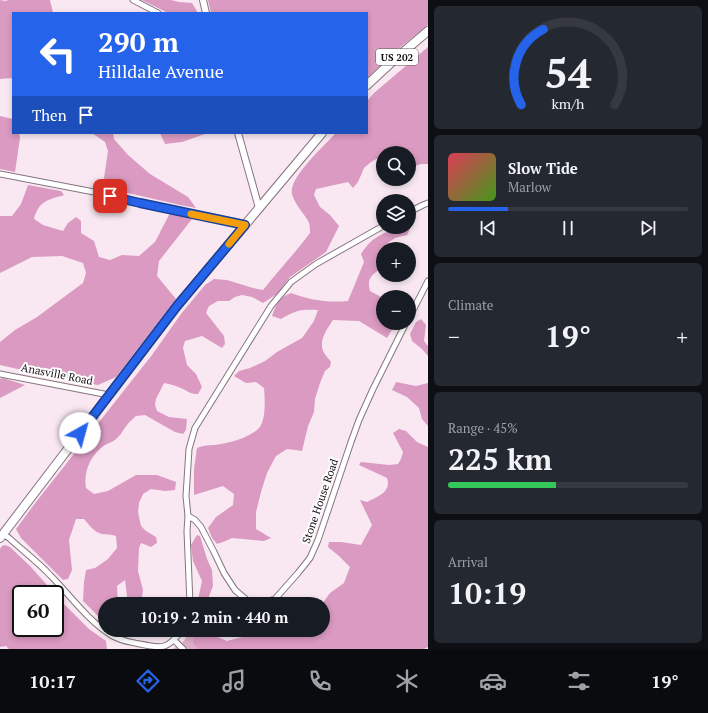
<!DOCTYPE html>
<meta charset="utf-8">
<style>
:root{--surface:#171b24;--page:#242831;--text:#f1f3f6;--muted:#9ea1a6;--line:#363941;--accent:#2563eb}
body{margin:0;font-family:"PT Serif",serif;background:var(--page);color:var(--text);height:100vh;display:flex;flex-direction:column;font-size:15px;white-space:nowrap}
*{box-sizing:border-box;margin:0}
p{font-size:13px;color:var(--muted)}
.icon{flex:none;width:22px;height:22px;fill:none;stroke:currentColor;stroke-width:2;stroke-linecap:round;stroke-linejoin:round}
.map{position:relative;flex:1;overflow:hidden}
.details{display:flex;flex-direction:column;gap:6px;padding:6px;background:#0d0f14;width:280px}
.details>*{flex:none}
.top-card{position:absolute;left:12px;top:12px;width:356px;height:122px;border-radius:0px;box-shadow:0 2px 6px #0003;background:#2563eb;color:#fff;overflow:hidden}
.tools{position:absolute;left:376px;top:146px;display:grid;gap:8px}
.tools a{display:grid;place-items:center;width:40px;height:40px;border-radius:50%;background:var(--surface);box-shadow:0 2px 6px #0003;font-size:20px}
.speed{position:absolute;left:12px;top:585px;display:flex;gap:8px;font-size:20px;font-weight:700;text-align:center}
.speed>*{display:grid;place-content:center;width:52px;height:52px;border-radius:50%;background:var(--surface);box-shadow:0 2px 6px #0003;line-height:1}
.speed .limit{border:2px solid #111;border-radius:6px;background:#fff;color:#111}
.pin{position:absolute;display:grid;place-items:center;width:34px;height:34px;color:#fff;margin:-17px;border-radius:8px;box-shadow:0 2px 6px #0006}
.me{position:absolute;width:44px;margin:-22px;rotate:38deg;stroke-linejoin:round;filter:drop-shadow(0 0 3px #0008)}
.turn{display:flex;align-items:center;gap:14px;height:84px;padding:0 20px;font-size:18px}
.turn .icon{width:52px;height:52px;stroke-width:2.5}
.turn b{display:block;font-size:28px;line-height:34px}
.then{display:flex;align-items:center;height:38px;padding:0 20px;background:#0003;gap:8px;font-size:15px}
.big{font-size:30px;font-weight:700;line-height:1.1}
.details .card{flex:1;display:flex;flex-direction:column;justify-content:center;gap:6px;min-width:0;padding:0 14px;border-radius:6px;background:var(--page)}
.details .dial{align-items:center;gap:0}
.dial svg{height:104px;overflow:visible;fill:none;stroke:var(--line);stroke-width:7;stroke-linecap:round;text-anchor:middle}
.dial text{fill:var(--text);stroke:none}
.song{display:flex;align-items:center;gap:12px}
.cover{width:48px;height:48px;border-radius:6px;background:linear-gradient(135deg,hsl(350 70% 55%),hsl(100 70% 35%))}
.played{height:4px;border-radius:2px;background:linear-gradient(90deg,var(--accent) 25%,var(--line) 25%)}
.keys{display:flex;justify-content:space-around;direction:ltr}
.heat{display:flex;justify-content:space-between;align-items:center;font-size:22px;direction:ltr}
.charge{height:6px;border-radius:3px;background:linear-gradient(90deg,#34c759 45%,var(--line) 0)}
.trip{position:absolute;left:98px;top:597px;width:232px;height:40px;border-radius:20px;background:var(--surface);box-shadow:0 2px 6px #0003;font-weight:700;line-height:40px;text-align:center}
.tabs{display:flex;height:64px;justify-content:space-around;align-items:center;background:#090b0e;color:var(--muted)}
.tabs .icon{width:28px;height:28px}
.tabs .on{color:var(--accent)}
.tabs b{font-size:18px;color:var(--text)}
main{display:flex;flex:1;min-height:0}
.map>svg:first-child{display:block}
</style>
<main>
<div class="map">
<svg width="428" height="649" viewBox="0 0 428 649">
<rect width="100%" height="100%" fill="#f9e8f2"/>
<!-- green -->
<polygon fill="#deaeca" points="190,630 191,630 194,640 200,649 173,649 184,641"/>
<!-- forest -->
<g fill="#da9ac1" fill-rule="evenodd">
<polygon points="0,0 6,1 8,0 50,0 53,13 13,13 13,78 0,79"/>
<polygon points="142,0 171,0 179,2 192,3 198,13 168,13"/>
<polygon points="208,0 428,0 428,25 398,49 367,78 367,13 211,13"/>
<path d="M428 47V164H421L412 167 409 174V153H383V159L378 158 371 162 364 168 358 182 353 188 348 182 316 189 314 195 320 207 330 215 339 226 326 252 290 277 277 294 263 303 252 297 242 295 235 297 229 301H218L209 306 206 313 224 336 225 344 222 348 202 336 185 341 183 348 187 365 196 374 202 387 198 394C191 394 189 392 183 389 177 386 170 384 164 383L156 399 155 405 157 411 169 417 187 419 186 430 183 434 175 432 145 415 136 416C133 419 130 421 127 425 123 430 121 435 116 439 113 442 108 443 105 445 91 454 83 472 86 488L94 494 108 491 136 475H157L176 482 175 490 165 491 151 489 143 494 139 503 138 512 141 526 146 531 156 537 157 543 151 547 141 543 139 548 138 571 143 590 141 604H128L125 580 117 586 118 604H105V623L83 601 84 582 86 570 95 568 108 559 117 548 116 536C111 534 107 535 102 534 94 532 89 525 84 519H76L69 540 72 570 68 579 63 580 21 538 16 529 36 502 152 355 181 314 205 285 214 279 227 280 253 288 263 290C278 271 295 253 310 233 310 229 310 224 308 221 303 212 295 205 292 194 288 178 325 145 336 133H367V101L374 93Z"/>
<polygon points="0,116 13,119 13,133 19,133 20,138 15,172 0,169"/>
<polygon points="53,133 113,133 114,139 128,155 150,174 188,197 196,208 180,205 115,190 106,185 104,178 108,151 105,142 92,133 54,134"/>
<polygon points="160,133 208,133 182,142 165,144"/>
<path d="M28 185 61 191 64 195C47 200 39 201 34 219L43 225 63 231 68 223 76 217 81 221V233L94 241 99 257 110 260 122 255 139 256 155 242 170 213 192 219 159 261 157 276 176 299 116 377 98 385 44 375 0 365V342L15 330 37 317 83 283 86 273 83 263 62 256 32 257 0 273V216H12L21 204Z"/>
<path d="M400 227 410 229 407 235C403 236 396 237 392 240 386 243 381 252 379 258L383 263V270L380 269C370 276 367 280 370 291L383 298V323H396L387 338 359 321 333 320C327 329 319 340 323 351 325 355 329 359 331 362L330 367 325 371 320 383 315 399 314 412 308 426 302 451 287 449 276 456 267 473 261 492 256 512V529L271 538 264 541 232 538 223 542 217 544 212 538 208 528 216 517 233 505 234 494 223 486 194 495V469L197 448C206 444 213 446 221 444 232 442 251 437 259 428 266 421 265 398 264 388L256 382 246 383 234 376 239 371 250 368 265 361 277 352 302 338 314 321 318 310C301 309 296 310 281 319L272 316C276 304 280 297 291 293 311 300 327 303 348 301L364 262 361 254C372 237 381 234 400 227Z"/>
<polygon points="421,319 426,325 424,341 428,346 428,356 422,349 412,341 410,334 416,322"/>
<polygon points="3,378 25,385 0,398 0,379"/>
<polygon points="396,382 416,386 428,383 428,426 422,419 419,408 407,397 392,390"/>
<path d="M399 429 406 431 417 442 428 447V647L424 649H199L193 644V630H208L213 635 227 641 242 637 247 630H323L322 604 330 593 344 583 350 567 339 556 328 547 329 542H341L361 545 372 525 360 500 367 502C377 497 392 492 387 478L359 465 361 462 389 465 398 464 401 459 403 452 393 433Z"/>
<polygon points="197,535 200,536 207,559 212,570 213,586 206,604 197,604 202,581 193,561 191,545"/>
<path d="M5 545 10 547 30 566 65 605 89 629 106 641 107 649H9L6 646 0 647V549L2 546ZM21 594H55V628H21Z"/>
</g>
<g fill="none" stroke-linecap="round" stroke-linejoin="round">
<defs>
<g id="minor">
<polyline points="133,0 158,13"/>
<polyline points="0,174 94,192 140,203 245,225"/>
<polyline points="409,212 423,205 428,203"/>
<polyline points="383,226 316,264 291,282 271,306 195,428 189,449 186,496 188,516 195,520 201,527 214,552 224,573 235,590 249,602 254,603 261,603 275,599 298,573 310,558 318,540 351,442 359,420 373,389 406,323"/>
<polyline points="409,318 428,281"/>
<polyline points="0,374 109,395"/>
<polyline points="188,516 187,531 190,604"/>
<path d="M3 534 9 538C22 550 38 562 50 575 70 595 87 620 111 635 120 641 131 642 140 644 163 649 168 649 182 630"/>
<polyline points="174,640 183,649"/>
</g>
<g id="tertiary">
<polyline points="203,0 206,13"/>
<polyline points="238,133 259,208"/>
</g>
<g id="primary">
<polyline points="367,85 395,59 428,31"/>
<polyline points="0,538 177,306 322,133"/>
</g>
</defs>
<!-- minor casing -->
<use href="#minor" stroke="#85757e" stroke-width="7"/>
<!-- tertiary casing -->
<use href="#tertiary" stroke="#85757e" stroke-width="8"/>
<!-- primary casing -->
<use href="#primary" stroke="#85757e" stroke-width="10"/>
<!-- minor -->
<use href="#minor" stroke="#fff" stroke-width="5"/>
<!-- tertiary -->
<use href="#tertiary" stroke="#fff" stroke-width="6"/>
<!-- primary -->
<use href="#primary" stroke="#fff" stroke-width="8"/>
</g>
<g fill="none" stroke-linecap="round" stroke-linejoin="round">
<defs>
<polyline id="route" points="80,433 177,306 245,225 140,203 110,196"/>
</defs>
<!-- route casing -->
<use href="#route" stroke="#184099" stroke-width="10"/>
<!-- route -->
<use href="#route" stroke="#2563eb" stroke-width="7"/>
<!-- slow -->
<polyline stroke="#f59e0b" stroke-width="7" points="191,214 245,225 229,244"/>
</g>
<g text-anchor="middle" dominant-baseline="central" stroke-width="4" stroke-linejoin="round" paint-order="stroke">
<!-- shield labels -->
<rect fill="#fff" stroke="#5b575a" stroke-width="1" x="376" y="49" width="42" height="16" rx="3"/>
<g font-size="10" font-weight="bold" fill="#150f13">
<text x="397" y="57">US 202</text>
</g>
<!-- street labels -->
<g font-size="11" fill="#150f13" stroke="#fff">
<text transform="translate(57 374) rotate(11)">Anasville Road</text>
<text transform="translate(320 501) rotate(-71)">Stone House Road</text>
</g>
</g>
</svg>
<div class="tools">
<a><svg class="icon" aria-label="search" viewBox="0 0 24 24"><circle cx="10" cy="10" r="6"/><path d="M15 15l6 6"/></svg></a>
<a><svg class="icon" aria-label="layers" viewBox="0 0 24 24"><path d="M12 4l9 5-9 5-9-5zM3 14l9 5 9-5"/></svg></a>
<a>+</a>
<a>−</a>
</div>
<div class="speed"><div class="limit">60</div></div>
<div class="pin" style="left:110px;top:196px;background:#d93025"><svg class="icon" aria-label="arrive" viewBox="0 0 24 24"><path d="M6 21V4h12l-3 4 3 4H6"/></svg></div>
<svg class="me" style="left:80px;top:433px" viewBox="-20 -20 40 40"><circle r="19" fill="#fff"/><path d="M0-13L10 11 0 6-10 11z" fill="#2563eb"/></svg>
<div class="trip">10:19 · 2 min · 440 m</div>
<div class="top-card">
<div class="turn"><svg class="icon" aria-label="left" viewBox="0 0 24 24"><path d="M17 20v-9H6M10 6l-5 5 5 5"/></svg><div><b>290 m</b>Hilldale Avenue</div></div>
<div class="then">Then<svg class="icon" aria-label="arrive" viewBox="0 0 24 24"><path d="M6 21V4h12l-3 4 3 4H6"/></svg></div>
</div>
</div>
<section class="details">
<div class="card dial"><svg viewBox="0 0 100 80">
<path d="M14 69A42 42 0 1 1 86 69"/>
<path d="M14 69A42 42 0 0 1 31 11" stroke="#2563eb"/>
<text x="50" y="56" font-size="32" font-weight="700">54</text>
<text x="50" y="72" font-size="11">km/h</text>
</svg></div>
<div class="card">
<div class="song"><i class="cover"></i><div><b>Slow Tide</b><p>Marlow</p></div></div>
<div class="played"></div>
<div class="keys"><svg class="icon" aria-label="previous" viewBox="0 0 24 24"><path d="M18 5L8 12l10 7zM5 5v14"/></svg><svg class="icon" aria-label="pause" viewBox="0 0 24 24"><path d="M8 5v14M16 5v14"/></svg><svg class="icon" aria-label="next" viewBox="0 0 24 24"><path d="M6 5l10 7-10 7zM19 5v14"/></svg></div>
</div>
<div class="card"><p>Climate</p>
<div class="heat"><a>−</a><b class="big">19°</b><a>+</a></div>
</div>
<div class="card"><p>Range · 45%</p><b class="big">225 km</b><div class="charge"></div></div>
<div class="card"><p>Arrival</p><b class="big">10:19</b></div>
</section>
</main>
<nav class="tabs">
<b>10:17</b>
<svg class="icon on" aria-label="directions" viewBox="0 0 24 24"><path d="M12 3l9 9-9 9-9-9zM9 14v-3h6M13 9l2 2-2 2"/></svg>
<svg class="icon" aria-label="music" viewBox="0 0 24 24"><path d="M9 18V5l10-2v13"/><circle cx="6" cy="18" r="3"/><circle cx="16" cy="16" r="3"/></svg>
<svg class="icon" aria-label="phone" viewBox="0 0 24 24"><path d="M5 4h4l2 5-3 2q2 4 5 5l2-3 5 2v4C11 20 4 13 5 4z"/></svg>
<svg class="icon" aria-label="climate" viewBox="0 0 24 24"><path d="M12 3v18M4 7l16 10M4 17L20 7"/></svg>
<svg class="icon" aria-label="car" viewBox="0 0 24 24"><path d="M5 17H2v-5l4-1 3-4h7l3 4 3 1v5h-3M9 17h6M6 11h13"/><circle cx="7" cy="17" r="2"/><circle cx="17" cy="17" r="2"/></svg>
<svg class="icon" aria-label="filters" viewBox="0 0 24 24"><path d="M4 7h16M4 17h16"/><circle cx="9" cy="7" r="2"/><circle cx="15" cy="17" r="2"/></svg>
<b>19°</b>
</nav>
